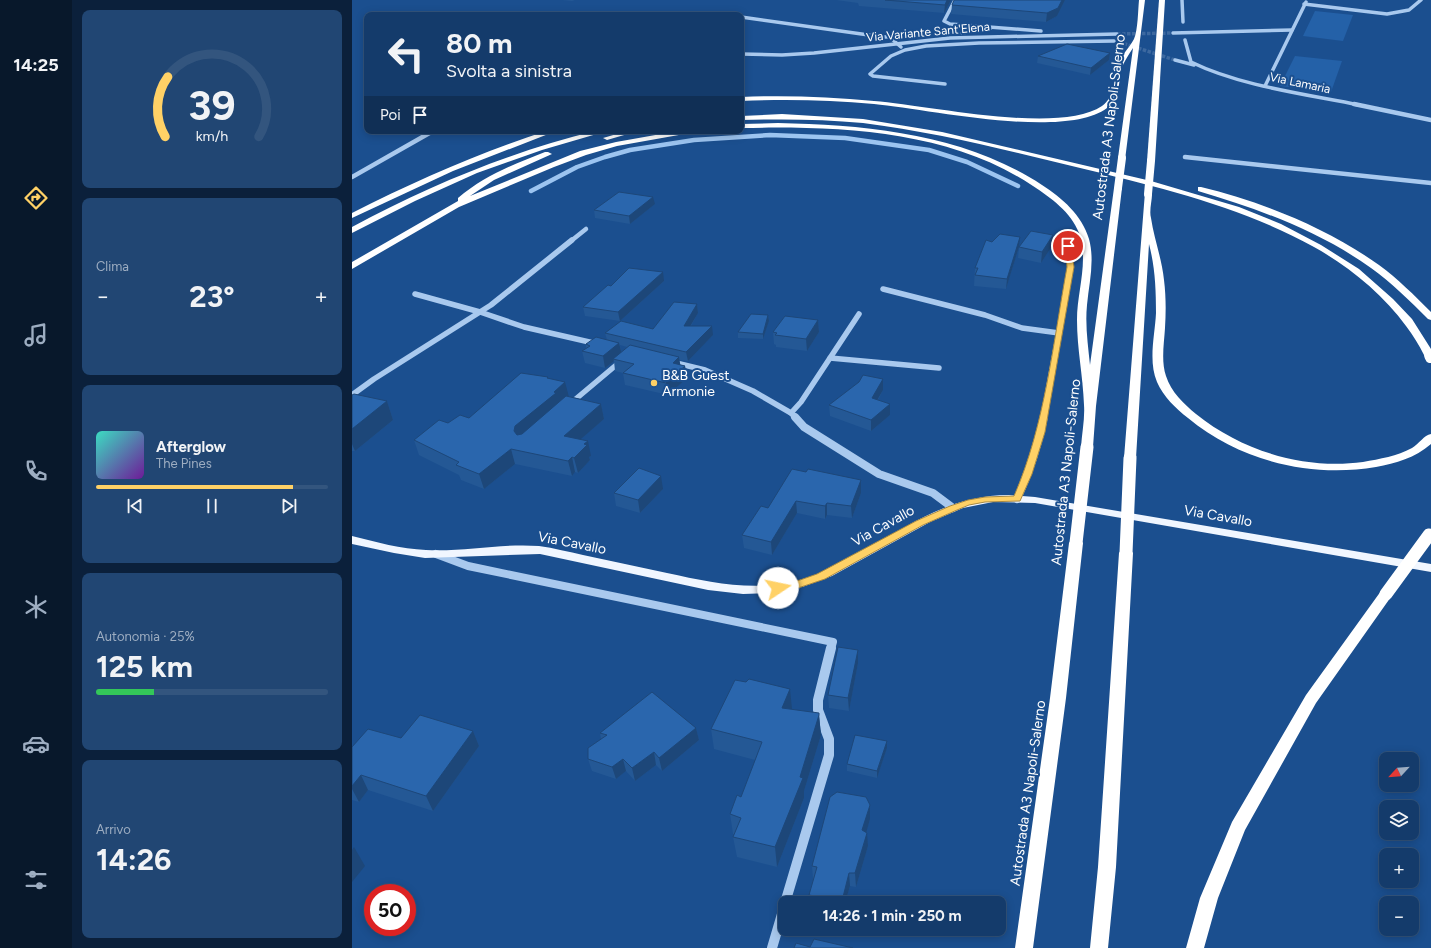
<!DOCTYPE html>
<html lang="it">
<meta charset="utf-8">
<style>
:root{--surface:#143b6b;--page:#214673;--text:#f1f3f6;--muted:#9dadc1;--line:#33557e;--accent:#ffd166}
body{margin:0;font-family:Figtree,sans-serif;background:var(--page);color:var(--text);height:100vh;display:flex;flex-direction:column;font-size:15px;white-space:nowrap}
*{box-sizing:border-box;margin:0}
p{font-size:13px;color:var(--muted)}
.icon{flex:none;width:22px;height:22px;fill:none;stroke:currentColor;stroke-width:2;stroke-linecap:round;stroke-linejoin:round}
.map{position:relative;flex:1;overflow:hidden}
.drawer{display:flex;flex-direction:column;gap:10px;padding:10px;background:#0b203b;width:280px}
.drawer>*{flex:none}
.banner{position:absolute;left:12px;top:12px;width:380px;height:122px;border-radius:8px;box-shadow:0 2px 10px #0003,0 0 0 1px var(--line);background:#143b6b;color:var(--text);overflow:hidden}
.needle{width:26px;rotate:244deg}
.tools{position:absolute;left:1027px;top:752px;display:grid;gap:8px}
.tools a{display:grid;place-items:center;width:40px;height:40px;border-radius:8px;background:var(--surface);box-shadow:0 2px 10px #0003,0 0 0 1px var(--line);font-size:20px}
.speed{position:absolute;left:12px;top:884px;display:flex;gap:8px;font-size:20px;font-weight:700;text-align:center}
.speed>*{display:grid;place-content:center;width:52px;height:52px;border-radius:50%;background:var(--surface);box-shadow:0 2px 10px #0003,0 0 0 1px var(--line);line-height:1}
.speed .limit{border:6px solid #d22;background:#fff;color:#111}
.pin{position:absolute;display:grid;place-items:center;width:34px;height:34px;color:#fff;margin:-17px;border:2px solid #fff;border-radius:50%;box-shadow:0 1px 4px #0007}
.me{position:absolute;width:44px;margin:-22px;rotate:79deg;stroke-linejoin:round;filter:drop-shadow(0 0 3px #0008)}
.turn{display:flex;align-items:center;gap:14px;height:84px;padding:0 16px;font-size:18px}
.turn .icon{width:52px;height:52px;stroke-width:2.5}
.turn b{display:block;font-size:28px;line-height:34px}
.then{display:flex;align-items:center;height:38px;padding:0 16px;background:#0003;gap:8px;font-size:15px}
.big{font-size:30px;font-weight:700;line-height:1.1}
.drawer .widget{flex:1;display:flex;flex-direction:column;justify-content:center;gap:6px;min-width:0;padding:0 14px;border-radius:8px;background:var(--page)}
.drawer .dial{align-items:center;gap:0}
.dial svg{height:104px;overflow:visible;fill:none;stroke:var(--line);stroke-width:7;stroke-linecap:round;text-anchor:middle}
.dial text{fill:var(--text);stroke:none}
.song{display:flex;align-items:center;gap:12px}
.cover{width:48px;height:48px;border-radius:6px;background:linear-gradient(135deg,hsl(170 70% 55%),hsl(280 70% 35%))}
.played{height:4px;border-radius:2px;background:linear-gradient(90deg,var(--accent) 85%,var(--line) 85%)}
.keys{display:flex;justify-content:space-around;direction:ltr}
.heat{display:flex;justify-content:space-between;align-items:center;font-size:22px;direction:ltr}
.charge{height:6px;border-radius:3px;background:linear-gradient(90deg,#34c759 25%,var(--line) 0)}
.trip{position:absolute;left:426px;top:896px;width:228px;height:40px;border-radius:8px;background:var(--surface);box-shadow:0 2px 10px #0003,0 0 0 1px var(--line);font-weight:700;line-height:40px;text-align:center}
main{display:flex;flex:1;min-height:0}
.menu{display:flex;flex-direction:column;width:72px;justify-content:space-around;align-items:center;background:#08182b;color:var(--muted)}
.menu .icon{width:28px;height:28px}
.menu .active{color:var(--accent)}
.menu b{font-size:18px;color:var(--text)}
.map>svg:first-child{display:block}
</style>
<main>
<nav class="menu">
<b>14:25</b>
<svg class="icon active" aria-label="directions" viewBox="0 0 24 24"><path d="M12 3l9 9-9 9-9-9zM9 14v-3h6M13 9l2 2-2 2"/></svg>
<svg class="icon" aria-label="music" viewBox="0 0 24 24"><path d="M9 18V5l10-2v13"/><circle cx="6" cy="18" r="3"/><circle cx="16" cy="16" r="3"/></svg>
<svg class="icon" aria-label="phone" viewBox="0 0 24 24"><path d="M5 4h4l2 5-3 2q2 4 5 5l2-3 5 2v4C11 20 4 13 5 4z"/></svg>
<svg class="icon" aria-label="climate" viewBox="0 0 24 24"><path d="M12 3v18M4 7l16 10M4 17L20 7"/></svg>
<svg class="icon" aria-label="car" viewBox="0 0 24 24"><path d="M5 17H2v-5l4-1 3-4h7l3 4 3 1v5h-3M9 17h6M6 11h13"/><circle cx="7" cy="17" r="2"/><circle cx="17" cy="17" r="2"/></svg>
<svg class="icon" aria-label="filters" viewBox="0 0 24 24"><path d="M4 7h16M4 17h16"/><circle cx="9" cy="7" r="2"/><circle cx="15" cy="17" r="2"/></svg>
</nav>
<section class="drawer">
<div class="widget dial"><svg viewBox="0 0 100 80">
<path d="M14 69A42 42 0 1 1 86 69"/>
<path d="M14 69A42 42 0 0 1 16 23" stroke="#ffd166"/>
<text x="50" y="56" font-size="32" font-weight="700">39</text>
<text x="50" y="72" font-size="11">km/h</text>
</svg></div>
<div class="widget"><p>Clima</p>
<div class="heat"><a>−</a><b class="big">23°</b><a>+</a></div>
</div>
<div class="widget">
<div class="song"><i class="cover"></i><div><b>Afterglow</b><p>The Pines</p></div></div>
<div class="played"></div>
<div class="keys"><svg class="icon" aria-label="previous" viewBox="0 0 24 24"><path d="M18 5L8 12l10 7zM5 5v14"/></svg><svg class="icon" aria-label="pause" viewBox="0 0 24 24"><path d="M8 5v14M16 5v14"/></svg><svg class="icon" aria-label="next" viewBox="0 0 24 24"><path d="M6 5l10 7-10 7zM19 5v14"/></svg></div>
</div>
<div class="widget"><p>Autonomia · 25%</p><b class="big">125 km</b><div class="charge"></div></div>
<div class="widget"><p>Arrivo</p><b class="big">14:26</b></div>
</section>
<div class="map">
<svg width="1079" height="948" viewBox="0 0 1079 948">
<rect width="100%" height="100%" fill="#1b4f8f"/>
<!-- green -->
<g fill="#2461a8">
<polygon points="963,11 1001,15 991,41 951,36"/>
<polygon points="943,56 990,61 979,92 928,86"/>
</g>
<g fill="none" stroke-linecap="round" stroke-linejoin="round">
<!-- stream -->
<polyline stroke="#9cc4f0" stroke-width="4.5" points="179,191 225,167 253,157 278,150 342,140 418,135 493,138 577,150 615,162 666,186"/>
<!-- minor-tunnel -->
<g stroke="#3d69a0" stroke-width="3.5" stroke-dasharray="3.5 1.5" stroke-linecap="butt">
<polyline points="765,34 821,33"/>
<polyline points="767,42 823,60"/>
</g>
<!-- minor-far4 -->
<g stroke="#a9c9ee" stroke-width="3.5">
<polyline points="603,0 592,21 598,24 689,31"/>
<polyline points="830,0 831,22"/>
<polyline points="952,4 1035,14 1057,10 1069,0"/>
<polyline points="389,17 531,37 569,36"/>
<polyline points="610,33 639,28"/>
<polyline points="821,33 940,30"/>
<path d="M833 40 839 62C888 86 953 94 1007 105"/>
<polyline points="389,54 430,55 462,53 598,38 765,34"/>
<polyline points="823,60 842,65"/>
<polyline points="593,84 521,76 518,74 539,56 553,50 574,46 627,43 762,41"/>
<polyline points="913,86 954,2"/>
</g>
<!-- minor-far3 -->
<g stroke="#a9c9ee" stroke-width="4.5">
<polyline points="1002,104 1079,120"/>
<polyline points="833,157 1079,183"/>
<polyline points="0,177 81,131"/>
<polyline points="219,241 234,229"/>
</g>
<!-- minor-far2 -->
<g stroke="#a9c9ee" stroke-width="5.5">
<polyline points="531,289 633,315 670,328 707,333"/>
<polyline points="63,294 128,312 172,327 246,344"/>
<polyline points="478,358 587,368"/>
<polyline points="320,362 353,370 401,391 439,413 444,418"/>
<polyline points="0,395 22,379 139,305 220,240"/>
<polyline points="219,403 269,361"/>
<polyline points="439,413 449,402 507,314"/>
<polyline points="691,418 719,267 716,246"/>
</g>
<!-- minor-far1 -->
<g stroke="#a9c9ee" stroke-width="8">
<polyline points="443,417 452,427 527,474 581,493 601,508"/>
<path d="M665 499C677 473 686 446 692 417"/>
<polyline points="84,554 116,566 481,642 479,649"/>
</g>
<!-- minor -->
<g stroke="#a9c9ee" stroke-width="10">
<polyline points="433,903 477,755 477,739 466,710 466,700 479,648"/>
<polyline points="420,948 433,904"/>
</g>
<!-- major -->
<path fill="#f0f6ff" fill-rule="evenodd" d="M657 495 683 497 1079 564V572L683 503 641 502 611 508 578 522 480 576 450 587 415 593 391 594 356 590 188 554 73 558 42 553 0 544V536C24 542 49 549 74 550 112 552 150 543 187 546 202 548 217 552 231 555 259 561 287 567 315 573 356 582 398 591 440 582 519 563 570 495 657 495Z"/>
<!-- highway -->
<g fill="#fff" fill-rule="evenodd">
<path d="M787 0H793L773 160H767L766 158 781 48C777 54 773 60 770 67 766 81 769 98 755 108 712 140 576 109 522 104 478 100 434 99 389 101V97C434 95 478 97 522 101 576 105 707 135 750 106 763 97 760 80 764 67 768 56 777 49 782 39 786 30 786 10 787 0Z"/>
<polygon points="807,0 813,0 803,161 799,163 795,161"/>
<path d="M430 114 511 119 590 132 799 181 887 207 929 224 969 245 1007 269 1041 299 1060 319 1079 349V363C1078 363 1076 363 1075 362 1074 361 1072 357 1072 355 1067 345 1061 335 1054 326 1031 294 996 266 962 247 888 206 806 187 724 167 654 150 583 132 511 123 470 119 430 119 389 120V116Z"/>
<path d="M426 123C517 125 612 134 690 185 710 198 730 215 737 239 743 261 737 283 735 305 733 325 736 345 738 365L762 188 766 186H769L770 188 744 406 741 447 739 449H731L729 447C730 433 733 418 732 405 731 376 725 349 725 320 725 291 737 262 727 233 719 212 699 198 681 186 597 130 487 126 389 128V124Z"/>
<path d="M194 131H204L101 171 0 218V213C63 181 127 153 194 131Z"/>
<path d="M243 131H255L190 150 125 173 63 201 0 233V227C78 185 158 152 243 131Z"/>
<polygon points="275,131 286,131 255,140 251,138"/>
<path d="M326 131H341L338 133 265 146 234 155 202 167 107 207 0 269V262L106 201V198C132 176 162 164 193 152H196L200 154 142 180 118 196 228 151 264 142Z"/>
<path d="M846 187H849C911 202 975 228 1027 265 1046 279 1062 295 1079 312V320L1076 319C1058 301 1040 283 1019 268 967 231 907 209 846 191Z"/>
<path d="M793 192H796L800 194C800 201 797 211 799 218 802 239 810 259 812 280 814 296 814 312 813 328 812 344 809 361 814 376 819 392 832 404 844 414 890 451 952 470 1011 462 1028 459 1045 456 1060 448 1067 444 1072 435 1079 434V444C1063 458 1044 463 1024 467 958 478 888 461 836 418 824 409 811 396 805 382 796 361 803 335 804 313 804 289 803 267 797 244L784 458 782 461H774L772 458Z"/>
<polygon points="724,539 729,540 731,543 714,698 681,948 663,948 698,698 717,543 719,540"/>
<polygon points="774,549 779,550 781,553 764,867 756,948 738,948 746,867 767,553 769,550"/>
<polygon points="1034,589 1039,591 1041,594 964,703 893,830 866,898 852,948 834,948 848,898 880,822 954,695 1029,591"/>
</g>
<!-- minor-bridge -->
<polyline stroke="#a9c9ee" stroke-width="3.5" points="541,40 549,47"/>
<!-- highway-bridge-far1 -->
<g stroke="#fff" stroke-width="8">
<polyline points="766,188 770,158"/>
<polyline points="796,194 799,161"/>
</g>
<!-- highway-bridge -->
<g stroke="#fff" stroke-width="13">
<polyline points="724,543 735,447"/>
<polyline points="774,553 778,458"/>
<polyline points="1034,594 1077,535"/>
</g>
</g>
<!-- wall -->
<g fill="#245895" fill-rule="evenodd">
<polygon points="210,0 223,0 220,1"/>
<polygon points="484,0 599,0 592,13 507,6 506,3"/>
<polygon points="713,0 705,16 694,22 599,14 600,5"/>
<polygon points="758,53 757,60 738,75 685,63 686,56"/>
<polygon points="303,204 278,224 243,218 242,210"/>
<polygon points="701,235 700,246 689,263 666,258 667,247"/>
<polygon points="640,242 667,247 654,289 622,286 623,268"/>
<polygon points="312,281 268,321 233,316 231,307 259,286"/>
<path d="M345 304 346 313 339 326 361 335 336 361 327 360 328 365 333 366 335 378 316 395 273 385 271 373 263 371 262 361 253 368 233 363 230 351 234 348V344L255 340 253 333 301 329ZM268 345 275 347 269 352Z"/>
<polygon points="416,315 417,321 411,339 386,338 386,332"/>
<polygon points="466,320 467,332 455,351 424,347 424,345 422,344 421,332"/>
<polygon points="197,378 216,396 249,404 252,419 228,439 239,456 237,457 238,460 226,473 223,472 220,476 163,464 132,489 109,480 107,475 67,455 62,440 96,423 117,418"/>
<polygon points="531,390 526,400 538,404 538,415 519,431 478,416 477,405"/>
<polygon points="0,395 35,401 41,420 3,451 0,451"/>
<polygon points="440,469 509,493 500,518 475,515 473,519 445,513 420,555 392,548 390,535 416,508"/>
<polygon points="311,489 288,513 264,506 262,493"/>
<polygon points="506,663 497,711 477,708 476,695"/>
<polygon points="440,710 467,715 469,735 452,791 452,798 425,867 385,857 381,837 383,834 381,834 378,814 389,797 403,760 362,749 359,729"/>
<polygon points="344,728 347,740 310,771 304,765 283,781 274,771 264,779 240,771 236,759 249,739 248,733"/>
<polygon points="121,731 127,746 81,811 16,790 7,802 0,800 0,747 49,738"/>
<polygon points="535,748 525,778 495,771 495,764"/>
<polygon points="518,805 518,819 514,832 516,846 504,887 498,886 493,903 458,903 457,895 462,879 461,879 460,866"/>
</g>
<!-- shaded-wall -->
<g fill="#1d4779">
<polygon points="595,0 599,0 592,13 593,5"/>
<polygon points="710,0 713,0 705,16 694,22 695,13"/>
<polygon points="758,53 757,60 738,75 739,68"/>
<polygon points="301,197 303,204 278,224 277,216"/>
<polygon points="701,235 700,246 689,263 690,252"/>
<polygon points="668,237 667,247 654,289 655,279"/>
<polygon points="311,272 312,281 268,321 266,312"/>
<polygon points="345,304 346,313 333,335 332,326"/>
<polygon points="416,315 417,321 411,339 411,334"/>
<polygon points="466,320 467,332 455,351 454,339"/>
<polygon points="360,326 361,335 336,361 334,352"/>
<polygon points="267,343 270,355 261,359 262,361 253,368 251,356"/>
<polygon points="327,357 329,369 321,363"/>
<polygon points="333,366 335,378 316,395 314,383"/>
<polygon points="531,379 531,390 520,409 520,398"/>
<polygon points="213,382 217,397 166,446 162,431 163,426"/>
<polygon points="35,401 41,420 3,451 0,444 0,429"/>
<polygon points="249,404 252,419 215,451 212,436"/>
<polygon points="538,404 538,415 519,431 519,420"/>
<polygon points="236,441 239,456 237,457 238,460 226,473 222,458 232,444"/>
<polygon points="159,449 163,464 132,489 127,474"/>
<polygon points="220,457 223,472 220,476 216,461"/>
<polygon points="309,476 311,489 288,513 286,500"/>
<polygon points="509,480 509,493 500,518 499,506"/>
<polygon points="444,501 445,513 420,555 419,542"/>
<polygon points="475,503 475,515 473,519 473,506"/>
<polygon points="506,650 506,663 497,711 496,698"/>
<polygon points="438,689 440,709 430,708"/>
<polygon points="467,715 469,735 452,791 452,798 425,867 423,847 448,777"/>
<polygon points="344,728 347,740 310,771 307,758"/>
<polygon points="121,731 127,746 81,811 74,796"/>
<polygon points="535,741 535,748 525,778 525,771"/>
<polygon points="302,752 304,765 283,781 280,768"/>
<polygon points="271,759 274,771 264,779 260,767"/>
<polygon points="9,775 16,790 7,802 0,789 0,786"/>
<polygon points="518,805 518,819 511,844 510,830"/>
<polygon points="515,833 516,846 504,887 503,873"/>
<polygon points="2,847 13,866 0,882 0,850"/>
<polygon points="497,873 498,886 493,903 490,903 490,901"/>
</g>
<!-- building -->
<g fill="#2a66ad" stroke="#1d4779">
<polygon points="533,0 595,0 593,5"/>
<polygon points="602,0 710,0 706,8 695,13 600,5"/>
<polygon points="715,44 758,53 739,68 686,56"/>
<polygon points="267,192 301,197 277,216 242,210"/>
<polygon points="679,231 701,235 690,252 667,247"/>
<polygon points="648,234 668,237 655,279 623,275 626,268 623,268 634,240 640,242"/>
<polygon points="277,268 311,272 266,312 231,307 256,285 259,286"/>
<polygon points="322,302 345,304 332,326 360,326 334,352 253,333 269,321 301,329"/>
<polygon points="399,314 416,315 411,334 386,332"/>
<polygon points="433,316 466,320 454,339 423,335 425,333 421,332"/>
<polygon points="244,337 267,343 251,356 230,351 238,346 234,344"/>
<polygon points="278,345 327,357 321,363 333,366 314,383 271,373 282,364 261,359"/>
<polygon points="169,373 196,377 195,378 213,382 202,392 204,393 163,426 162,431 165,435 170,434 214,396 249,404 212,436 236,441 232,444 235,445 222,458 220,457 216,461 159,449 127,474 104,465 107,462 62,440 87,420 96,423 108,415 117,418"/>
<polygon points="511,375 531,379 520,398 538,404 519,420 477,405 507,382"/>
<polygon points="2,394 35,401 0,429 0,395"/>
<polygon points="287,468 309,476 286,500 262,493"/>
<polygon points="440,469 454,472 456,469 509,480 499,506 475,503 473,506 444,501 419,542 390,535 409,506 416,508"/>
<polygon points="486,647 506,650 496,698 476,695"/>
<polygon points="397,679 438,689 430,708 467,713 467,715 448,777 451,778 423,847 381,837 389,818 378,814 385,795 389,797 410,742 359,729 383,680 394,682"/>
<polygon points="300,692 344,728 307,758 302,752 280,768 271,759 260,767 236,759 236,748 255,735 248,733"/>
<polygon points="68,715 121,731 74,796 9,775 0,786 0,747 16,729 49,738"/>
<polygon points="503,735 535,741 525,771 495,764"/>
<polygon points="485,792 514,797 518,805 510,830 515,833 503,873 497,873 490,901 457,895 465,867 460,866 478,797"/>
<polygon points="462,939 501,948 442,948 444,943 458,947"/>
</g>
<!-- route -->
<path fill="#ffd166" stroke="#a68842" d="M716 244 719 246 722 267 693 432 680 474 668 501 633 502 617 505 605 510 571 525 473 579 449 587 426 592 423 591 421 588 423 585 448 580 465 574 564 521 598 506 616 500 633 497 662 496C693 425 701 343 715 267L713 246Z"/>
<!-- markers -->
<circle fill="#ffd166" stroke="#1b4f8f" stroke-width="1.5" cx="302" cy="383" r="4"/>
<g text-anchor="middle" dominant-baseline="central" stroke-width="4" stroke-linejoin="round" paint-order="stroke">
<!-- far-street labels -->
<g font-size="12" fill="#fff" stroke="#1b4f8f">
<text transform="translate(576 32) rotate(-5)">Via Variante Sant'Elena</text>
<text transform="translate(948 83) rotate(12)">Via Lamaria</text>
</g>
<!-- street labels -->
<g font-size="14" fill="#fff" stroke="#1b4f8f">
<text transform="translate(757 127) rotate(-83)">Autostrada A3 Napoli-Salerno</text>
<text transform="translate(714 472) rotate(-84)">Autostrada A3 Napoli-Salerno</text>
<text transform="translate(866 516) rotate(10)">Via Cavallo</text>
<text transform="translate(531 526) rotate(-29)">Via Cavallo</text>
<text transform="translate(220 543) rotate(11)">Via Cavallo</text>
<text transform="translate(676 793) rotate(-82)">Autostrada A3 Napoli-Salerno</text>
</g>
<!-- poi labels -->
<g font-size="14" fill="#fff" stroke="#1b4f8f" text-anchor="start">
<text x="310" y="375">B&amp;B Guest<tspan x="310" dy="16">Armonie</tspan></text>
</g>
</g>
</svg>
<div class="tools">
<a><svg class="needle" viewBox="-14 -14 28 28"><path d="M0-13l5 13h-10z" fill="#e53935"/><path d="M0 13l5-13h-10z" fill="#9dadc1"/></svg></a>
<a><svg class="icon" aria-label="layers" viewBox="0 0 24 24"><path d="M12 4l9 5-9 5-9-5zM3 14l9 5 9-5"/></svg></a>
<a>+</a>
<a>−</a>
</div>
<div class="speed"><div class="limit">50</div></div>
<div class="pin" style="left:716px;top:246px;background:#d93025"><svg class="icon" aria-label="arrive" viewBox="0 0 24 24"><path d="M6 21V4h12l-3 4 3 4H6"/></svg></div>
<svg class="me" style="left:426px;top:588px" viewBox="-20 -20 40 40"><circle r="19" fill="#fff"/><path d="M0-13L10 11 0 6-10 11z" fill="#ffd166"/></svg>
<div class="trip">14:26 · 1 min · 250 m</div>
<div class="banner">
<div class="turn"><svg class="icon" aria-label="left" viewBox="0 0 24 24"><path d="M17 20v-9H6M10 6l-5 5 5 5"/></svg><div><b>80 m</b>Svolta a sinistra</div></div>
<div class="then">Poi<svg class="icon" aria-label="arrive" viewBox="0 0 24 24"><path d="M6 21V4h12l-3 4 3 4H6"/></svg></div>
</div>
</div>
</main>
